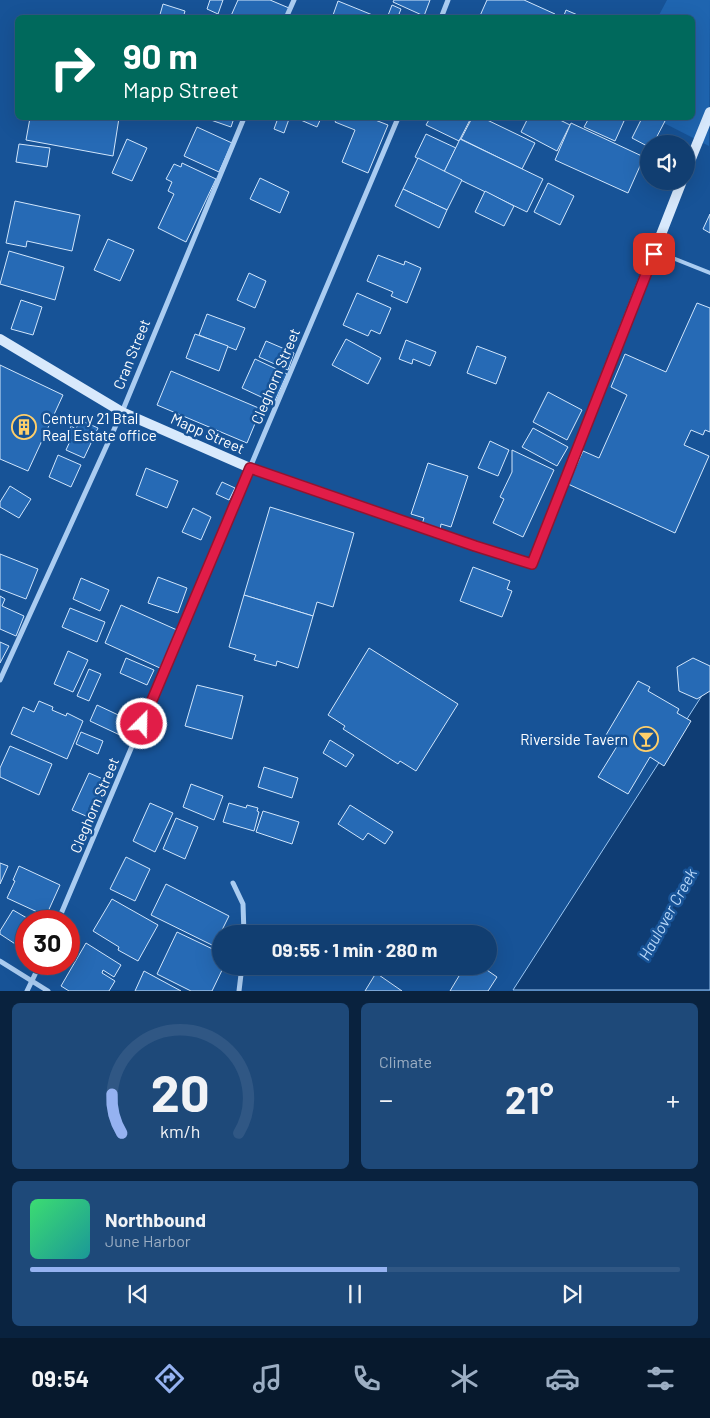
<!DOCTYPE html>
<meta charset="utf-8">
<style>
:root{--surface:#113e71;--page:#1e4979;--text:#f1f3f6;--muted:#9caec3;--line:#305784;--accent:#95b2f1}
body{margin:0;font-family:Barlow,sans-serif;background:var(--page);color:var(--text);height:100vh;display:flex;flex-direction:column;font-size:19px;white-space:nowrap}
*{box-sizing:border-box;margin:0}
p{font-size:16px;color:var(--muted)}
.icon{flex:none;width:28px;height:28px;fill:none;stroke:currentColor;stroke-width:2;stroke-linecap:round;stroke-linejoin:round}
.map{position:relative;height:991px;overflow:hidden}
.details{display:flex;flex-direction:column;gap:12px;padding:12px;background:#09223e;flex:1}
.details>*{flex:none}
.guide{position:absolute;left:15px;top:15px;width:680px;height:105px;border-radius:8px;box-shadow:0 5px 20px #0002,0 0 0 1px var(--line);background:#00695c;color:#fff;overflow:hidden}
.fabs{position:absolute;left:640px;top:135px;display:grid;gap:10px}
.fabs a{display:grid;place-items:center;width:55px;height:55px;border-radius:50%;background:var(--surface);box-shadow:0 5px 20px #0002,0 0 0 1px var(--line);font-size:25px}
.speed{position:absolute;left:15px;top:910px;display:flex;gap:10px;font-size:25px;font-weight:700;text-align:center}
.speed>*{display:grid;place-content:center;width:65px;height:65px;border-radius:50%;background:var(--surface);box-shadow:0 5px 20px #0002,0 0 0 1px var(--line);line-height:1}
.speed .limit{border:8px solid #d22;background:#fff;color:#111}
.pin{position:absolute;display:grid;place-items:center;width:42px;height:42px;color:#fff;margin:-21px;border-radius:10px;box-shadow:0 2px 8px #0006}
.me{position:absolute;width:55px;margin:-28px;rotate:23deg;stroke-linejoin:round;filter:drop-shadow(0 0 4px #0008)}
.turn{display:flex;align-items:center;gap:18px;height:105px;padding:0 25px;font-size:22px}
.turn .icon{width:65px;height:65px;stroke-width:2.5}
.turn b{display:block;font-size:35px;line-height:42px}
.big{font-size:38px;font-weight:700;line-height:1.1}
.details .widget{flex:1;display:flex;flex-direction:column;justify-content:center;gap:8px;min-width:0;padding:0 18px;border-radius:8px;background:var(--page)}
.details .dial{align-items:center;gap:0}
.dial svg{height:130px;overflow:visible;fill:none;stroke:var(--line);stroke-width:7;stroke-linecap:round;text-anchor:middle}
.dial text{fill:var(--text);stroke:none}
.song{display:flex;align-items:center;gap:15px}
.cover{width:60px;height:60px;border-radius:8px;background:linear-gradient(135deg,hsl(140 70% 55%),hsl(180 70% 35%))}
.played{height:5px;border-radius:2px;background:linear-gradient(90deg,var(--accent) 55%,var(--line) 55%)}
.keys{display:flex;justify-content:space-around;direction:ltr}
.heat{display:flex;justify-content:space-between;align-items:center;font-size:28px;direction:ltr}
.details .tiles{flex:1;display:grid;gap:12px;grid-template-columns:1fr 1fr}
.widget:last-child{grid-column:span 2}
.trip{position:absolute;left:212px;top:925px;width:285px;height:50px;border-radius:25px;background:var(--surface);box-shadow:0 5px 20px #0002,0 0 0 1px var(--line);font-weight:700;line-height:50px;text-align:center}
.tab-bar{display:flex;height:80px;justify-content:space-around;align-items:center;background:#07192d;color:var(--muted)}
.tab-bar .icon{width:35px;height:35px}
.tab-bar .selected{color:var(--accent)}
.tab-bar b{font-size:22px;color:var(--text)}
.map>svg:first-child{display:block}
</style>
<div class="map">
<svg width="710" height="991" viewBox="0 0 710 991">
<rect width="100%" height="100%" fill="#175397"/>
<!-- green -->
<polygon fill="#1f65b0" points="667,0 710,0 709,146 654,118 692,118 692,18 658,17"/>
<!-- water -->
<polygon fill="#0f3d74" stroke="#9cc8f4" points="710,683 710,990 513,990"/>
<!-- building -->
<g fill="#266ab5" stroke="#d1e6fc">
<polygon points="210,0 223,0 218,14 207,9"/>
<polygon points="238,0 270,0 289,8 285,18 230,18"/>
<polygon points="394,0 430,0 424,16 393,2"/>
<polygon points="487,0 524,0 555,14 553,18 479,18"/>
<polygon points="338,1 375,16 374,18 332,18"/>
<polygon points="163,4 185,11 183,18 159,18"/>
<polygon points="392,5 401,9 399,14 407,18 387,18"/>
<polygon points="566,10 580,16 579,18 563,18"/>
<polygon points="30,118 119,118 113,156 26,140"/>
<polygon points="205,118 234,118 231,127"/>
<polygon points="278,118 289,119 284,133 274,129"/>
<polygon points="296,118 321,118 317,127"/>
<polygon points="337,118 370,118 388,125 368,173 342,162 355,130 335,122"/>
<polygon points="430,118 471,118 459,141 426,125"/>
<polygon points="472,118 483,118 535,143 522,169 461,139"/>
<polygon points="528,118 556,118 570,125 557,151 521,132"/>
<polygon points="589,118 615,118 624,121 615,141 584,127"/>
<polygon points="642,118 657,118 665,121 653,144 649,144 649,147 632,138"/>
<polygon points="571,123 644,157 628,193 555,160"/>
<polygon points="197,127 232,143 219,172 184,156"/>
<polygon points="426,134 456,148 444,172 415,157"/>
<polygon points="127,139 147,148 132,181 112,173"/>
<polygon points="460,139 543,179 527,212 444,172"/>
<polygon points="19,144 50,148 47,167 16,162"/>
<polygon points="418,158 462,180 447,210 403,189"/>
<polygon points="182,163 216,179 186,242 158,228 174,194 168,191 172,182 166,179 174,164 181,167"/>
<polygon points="260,178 289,192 280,213 250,199"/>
<polygon points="548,183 574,196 560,225 534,212"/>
<polygon points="403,189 447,210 439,228 395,206"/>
<polygon points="485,191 514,206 504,226 475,212"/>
<polygon points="15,201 80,215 72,251 27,241 26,247 6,243"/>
<polygon points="710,214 710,233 703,229"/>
<polygon points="108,239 134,250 120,281 94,270"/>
<polygon points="9,251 64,267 55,300 0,284"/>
<polygon points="378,255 404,265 405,261 421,268 407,303 391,296 393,292 367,281"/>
<polygon points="249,273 266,281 255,308 237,300"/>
<polygon points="357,293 391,308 380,334 371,330 368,336 343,325"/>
<polygon points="21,300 42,307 33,335 11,329"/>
<polygon points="697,303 710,308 710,432 705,430 703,435 691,430 684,445 709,456 675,533 568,484 583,451 599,458 627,395 611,387 625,354 666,372"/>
<polygon points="207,314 245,328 236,350 199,335"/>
<polygon points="195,334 228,346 219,371 186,358"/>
<polygon points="346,339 381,358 368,384 332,365"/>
<polygon points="406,340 436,352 430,366 413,359 412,364 399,359"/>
<polygon points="266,341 294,353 288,370 259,357"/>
<polygon points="477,346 506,357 496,384 467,373"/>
<polygon points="255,359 287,374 274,403 242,388"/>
<polygon points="0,365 63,395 28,471 0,459"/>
<polygon points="171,371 261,409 247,443 157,405"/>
<polygon points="548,392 582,410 567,440 533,422"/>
<polygon points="80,420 98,428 84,458 66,450 71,439 66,437 71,426 76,429"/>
<polygon points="533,428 568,447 557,466 522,447"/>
<polygon points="490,441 509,450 498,476 478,468"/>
<polygon points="512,450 554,470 523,537 493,523 504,499 500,497 512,472"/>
<polygon points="58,455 81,465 71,487 49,477"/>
<polygon points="428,463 468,476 451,527 441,524 440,530 422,524 424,518 411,514"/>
<polygon points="146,468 178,481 167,508 136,495"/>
<polygon points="222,482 235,488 229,500 216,494"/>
<polygon points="10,486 31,499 19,518 0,507 0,502"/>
<polygon points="270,507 354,533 333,607 317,602 313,616 244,595"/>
<polygon points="193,508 211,517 201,540 182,532"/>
<polygon points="0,554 38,569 26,599 0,589"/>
<polygon points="473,567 510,581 507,589 512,591 502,617 460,601"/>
<polygon points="158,577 187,588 178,613 148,603"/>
<polygon points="81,578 109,590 100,611 73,599"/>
<polygon points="244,595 313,616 298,668 277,661 276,666 254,660 256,655 229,647"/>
<polygon points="0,596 5,599 2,606 24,616 16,636 0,629"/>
<polygon points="121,605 177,630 160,668 105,643"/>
<polygon points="70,608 105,622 97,642 62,627"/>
<polygon points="0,642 9,646 0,663"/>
<polygon points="369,648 458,704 416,771 400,761 398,764 343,729 345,726 328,715"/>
<polygon points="68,651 88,660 73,692 54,684"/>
<polygon points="126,658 154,670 147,685 120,673"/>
<polygon points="693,658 710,666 710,691 697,699 679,691 677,667"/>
<polygon points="89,669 101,674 89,701 77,696"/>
<polygon points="638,681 650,687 648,691 679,709 677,713 691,721 664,766 650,757 628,794 598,777 619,743 606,735"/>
<polygon points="197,685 243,696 232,739 185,726"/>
<polygon points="39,701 53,707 52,710 66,716 67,713 83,721 67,759 11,734 23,707 34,712"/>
<polygon points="97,705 129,720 122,736 90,721"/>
<polygon points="81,732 103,741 98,754 76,744"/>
<polygon points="330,740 354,755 346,767 323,753"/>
<polygon points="10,746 52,764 39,795 0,777 0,768"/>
<polygon points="264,767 298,778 292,798 258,787"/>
<polygon points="89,773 110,782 93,819 72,810"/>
<polygon points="191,784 223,796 214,820 183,807"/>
<polygon points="150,803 173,813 155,852 133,841"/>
<polygon points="229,803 246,808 247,805 258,808 257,811 259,812 254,831 223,822"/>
<polygon points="350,805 393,832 385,844 368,833 363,840 338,824"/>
<polygon points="263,811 299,822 292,844 256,832"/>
<polygon points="176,818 198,827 185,859 163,849"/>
<polygon points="126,857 150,869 135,901 110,889"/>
<polygon points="0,863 8,866 0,884"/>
<polygon points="19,866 60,885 46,916 7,898 15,881 13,880"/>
<polygon points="166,884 229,916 214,946 151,915"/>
<polygon points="112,899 158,925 138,961 118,950 119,947 93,931"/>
<polygon points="13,910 32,921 26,921 26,951 0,934 0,931"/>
<polygon points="177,932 221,953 221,966 224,966 212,991 191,991 157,974"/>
<polygon points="86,943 121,965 114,977 103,970 102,973 115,981 109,991 69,991 61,986"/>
<polygon points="465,966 481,966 497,977 488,991 450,991"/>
<polygon points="144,971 181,991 135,991"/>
<polygon points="376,973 402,991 365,991"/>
</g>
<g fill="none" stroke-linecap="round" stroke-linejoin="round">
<!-- lane -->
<polyline stroke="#aaccf1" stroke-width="4" points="665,255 710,273"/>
<!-- street -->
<g stroke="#aaccf1" stroke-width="5">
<polyline points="286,18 294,0"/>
<polyline points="441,18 448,0"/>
<polyline points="0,680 122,412 244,118"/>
<polyline points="233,883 243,904 244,934"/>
<polyline points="58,921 398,118"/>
<polyline points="0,961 48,991"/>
<polyline points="27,991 40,964"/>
<polyline points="239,991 242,966"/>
</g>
<!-- secondary -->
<g stroke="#d8e9fc" stroke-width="10">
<polyline points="686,171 710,112"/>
<polyline points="0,339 122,412 250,468 475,546 532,564 682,181"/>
</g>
</g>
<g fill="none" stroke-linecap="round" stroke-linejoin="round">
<defs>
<polyline id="route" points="142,724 250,468 475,546 532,564 654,254"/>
</defs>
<!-- route casing -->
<use href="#route" stroke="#92132f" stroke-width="12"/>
<!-- route -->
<use href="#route" stroke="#e11d48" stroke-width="9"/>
</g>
<!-- icons -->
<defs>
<symbol id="building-ring" viewBox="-11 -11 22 22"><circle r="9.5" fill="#175397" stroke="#ffcf6a" stroke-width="1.5"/><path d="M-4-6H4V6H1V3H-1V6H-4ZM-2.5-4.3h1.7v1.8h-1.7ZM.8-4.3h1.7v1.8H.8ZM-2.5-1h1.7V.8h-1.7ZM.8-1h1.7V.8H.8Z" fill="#ffcf6a"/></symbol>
<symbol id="bar-ring" viewBox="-11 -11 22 22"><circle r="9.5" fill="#175397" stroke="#ffcf6a" stroke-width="1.5"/><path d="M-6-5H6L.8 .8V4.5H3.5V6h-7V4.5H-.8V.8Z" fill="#ffcf6a"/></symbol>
</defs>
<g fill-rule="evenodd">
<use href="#building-ring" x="10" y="413" width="28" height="28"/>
<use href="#bar-ring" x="632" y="725" width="28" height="28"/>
</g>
<g text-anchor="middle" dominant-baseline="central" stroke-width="5" stroke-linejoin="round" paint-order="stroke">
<!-- street labels -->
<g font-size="15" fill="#fff" stroke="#175397">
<text transform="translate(131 354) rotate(-68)">Cran Street</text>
<text transform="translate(275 376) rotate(-67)">Cleghorn Street</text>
<text transform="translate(208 433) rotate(24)">Mapp Street</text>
<text transform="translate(94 805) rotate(-67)">Cleghorn Street</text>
</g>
<!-- poi labels -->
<g font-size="15" fill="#fff" stroke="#175397" text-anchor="start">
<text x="42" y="418">Century 21 Btal<tspan x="42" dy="17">Real Estate office</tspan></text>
<text x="628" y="739" text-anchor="end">Riverside Tavern</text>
</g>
<!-- water labels -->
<g font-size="16" font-style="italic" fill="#b6d6f8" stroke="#175397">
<text transform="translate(667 914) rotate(-61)">Haulover Creek</text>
</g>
</g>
</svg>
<div class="fabs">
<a><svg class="icon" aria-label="sound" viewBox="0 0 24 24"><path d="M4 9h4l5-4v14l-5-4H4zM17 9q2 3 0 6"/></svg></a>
</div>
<div class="speed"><div class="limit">30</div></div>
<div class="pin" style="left:654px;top:254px;background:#d93025"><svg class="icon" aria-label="arrive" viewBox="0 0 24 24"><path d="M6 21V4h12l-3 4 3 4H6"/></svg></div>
<svg class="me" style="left:142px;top:724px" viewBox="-20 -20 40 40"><circle r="17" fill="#e11d48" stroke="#fff" stroke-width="3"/><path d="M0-11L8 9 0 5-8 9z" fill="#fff"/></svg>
<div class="trip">09:55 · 1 min · 280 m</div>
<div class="guide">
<div class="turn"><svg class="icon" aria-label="right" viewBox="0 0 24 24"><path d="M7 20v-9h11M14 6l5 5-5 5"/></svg><div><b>90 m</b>Mapp Street</div></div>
</div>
</div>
<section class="details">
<div class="tiles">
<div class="widget dial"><svg viewBox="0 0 100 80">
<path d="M14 69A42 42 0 1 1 86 69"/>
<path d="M14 69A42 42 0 0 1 8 45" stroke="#95b2f1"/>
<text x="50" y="56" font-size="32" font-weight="700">20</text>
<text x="50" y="72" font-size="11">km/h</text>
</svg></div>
<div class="widget"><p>Climate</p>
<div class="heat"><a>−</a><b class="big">21°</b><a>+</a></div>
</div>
<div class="widget">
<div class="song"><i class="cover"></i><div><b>Northbound</b><p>June Harbor</p></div></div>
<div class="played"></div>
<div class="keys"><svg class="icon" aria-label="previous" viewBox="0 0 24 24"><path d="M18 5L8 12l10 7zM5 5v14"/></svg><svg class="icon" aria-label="pause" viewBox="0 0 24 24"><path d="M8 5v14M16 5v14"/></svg><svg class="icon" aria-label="next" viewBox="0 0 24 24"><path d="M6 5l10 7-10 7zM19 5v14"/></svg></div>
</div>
</div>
</section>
<nav class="tab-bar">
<b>09:54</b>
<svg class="icon selected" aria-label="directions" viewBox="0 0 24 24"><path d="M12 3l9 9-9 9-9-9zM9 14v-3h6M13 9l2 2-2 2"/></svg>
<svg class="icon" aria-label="music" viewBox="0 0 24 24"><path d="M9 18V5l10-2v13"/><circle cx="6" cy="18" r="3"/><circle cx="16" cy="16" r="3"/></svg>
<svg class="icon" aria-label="phone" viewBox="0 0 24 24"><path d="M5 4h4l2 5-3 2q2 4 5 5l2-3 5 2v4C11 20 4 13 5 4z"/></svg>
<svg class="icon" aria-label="climate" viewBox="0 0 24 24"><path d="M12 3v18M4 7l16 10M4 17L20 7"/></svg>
<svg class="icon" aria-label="car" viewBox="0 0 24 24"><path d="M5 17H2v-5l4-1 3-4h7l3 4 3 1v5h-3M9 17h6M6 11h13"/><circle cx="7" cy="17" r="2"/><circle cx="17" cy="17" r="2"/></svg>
<svg class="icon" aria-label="filters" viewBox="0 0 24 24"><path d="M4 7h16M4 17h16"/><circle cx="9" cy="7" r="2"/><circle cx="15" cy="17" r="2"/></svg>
</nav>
